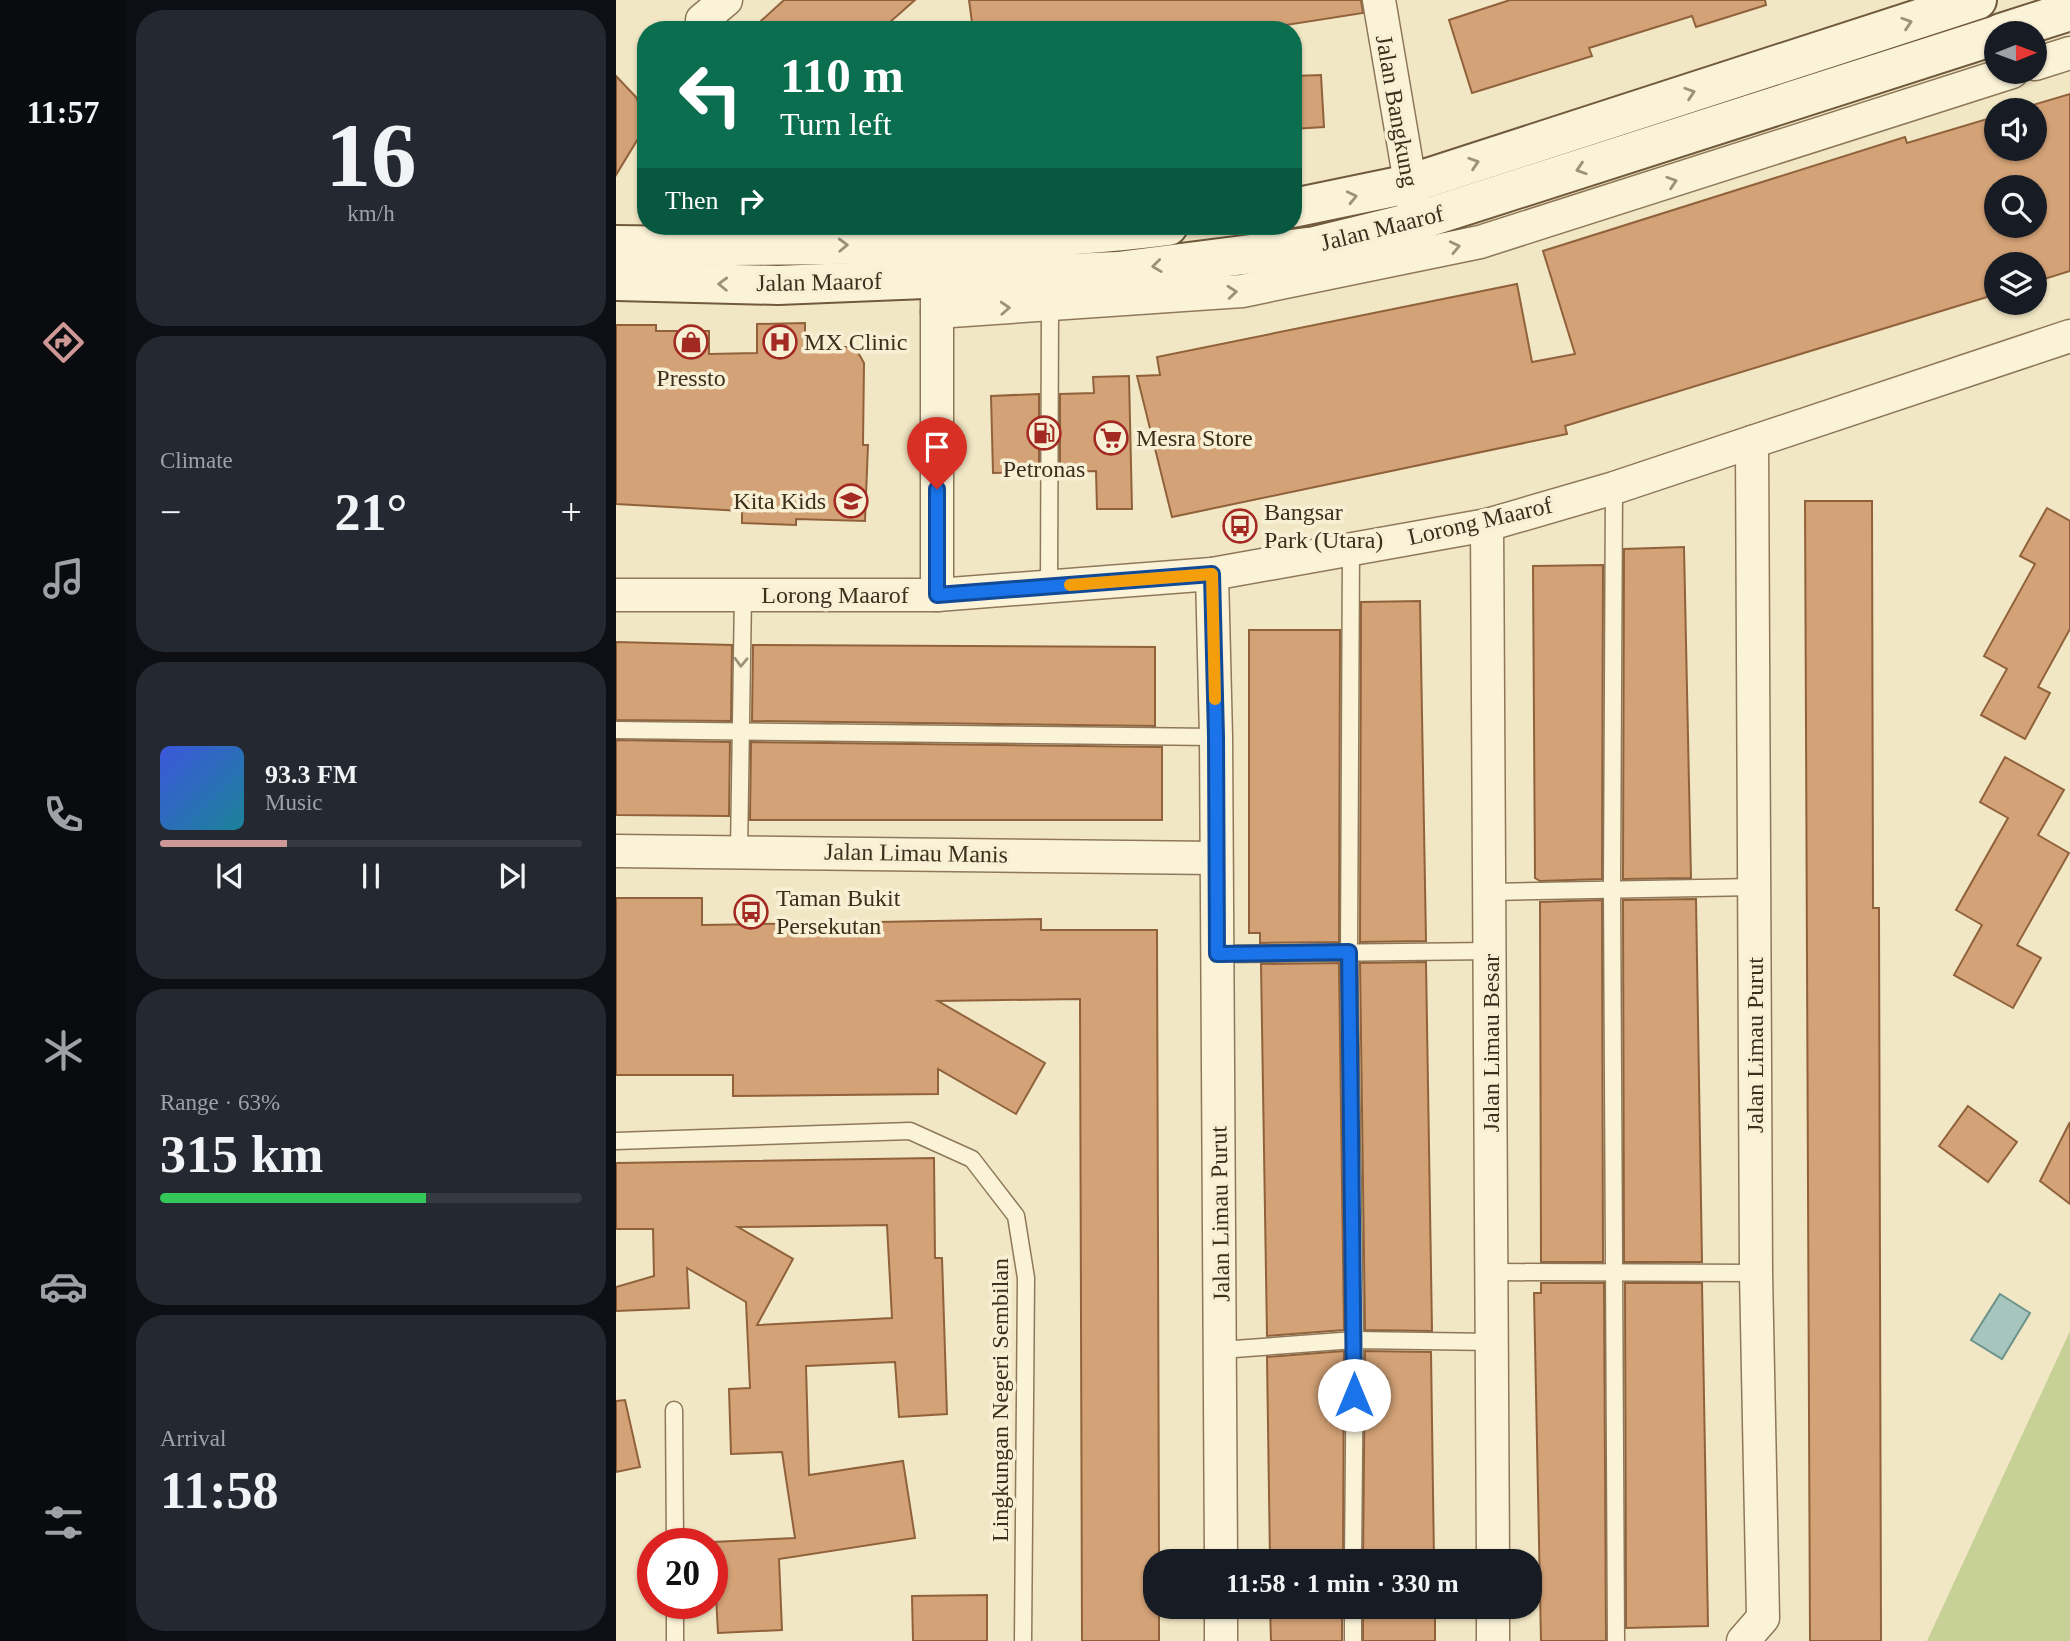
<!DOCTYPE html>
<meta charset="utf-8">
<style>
:root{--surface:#171b24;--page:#242831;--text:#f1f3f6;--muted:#9ea1a6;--line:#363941;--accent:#ce9897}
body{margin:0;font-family:Georgia,serif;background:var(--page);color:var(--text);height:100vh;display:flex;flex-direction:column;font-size:26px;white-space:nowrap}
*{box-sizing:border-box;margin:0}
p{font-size:23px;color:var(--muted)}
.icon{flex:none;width:38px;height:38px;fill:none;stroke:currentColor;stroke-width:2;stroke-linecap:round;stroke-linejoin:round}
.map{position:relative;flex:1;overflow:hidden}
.drawer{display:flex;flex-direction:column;gap:10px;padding:10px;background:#0d0f14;width:490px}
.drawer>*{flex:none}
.banner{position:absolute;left:21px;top:21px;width:665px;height:214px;border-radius:28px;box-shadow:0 2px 5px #0004;background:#0b6e4f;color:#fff;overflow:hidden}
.needle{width:46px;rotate:89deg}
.buttons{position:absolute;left:1368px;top:21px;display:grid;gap:14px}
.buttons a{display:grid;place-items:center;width:63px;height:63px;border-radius:50%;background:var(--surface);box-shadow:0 2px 5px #0004;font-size:35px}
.speed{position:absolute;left:21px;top:1528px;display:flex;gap:14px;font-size:35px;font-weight:700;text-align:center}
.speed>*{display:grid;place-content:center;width:91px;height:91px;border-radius:50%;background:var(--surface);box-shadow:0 2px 5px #0004;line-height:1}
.speed .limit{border:10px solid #d22;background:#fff;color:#111}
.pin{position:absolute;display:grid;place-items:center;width:60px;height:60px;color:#fff;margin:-72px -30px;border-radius:50% 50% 50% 0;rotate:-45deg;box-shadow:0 0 7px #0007}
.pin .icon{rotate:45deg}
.me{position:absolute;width:77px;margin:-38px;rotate:0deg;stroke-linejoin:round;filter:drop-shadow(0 0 5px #0008)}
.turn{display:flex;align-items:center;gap:24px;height:147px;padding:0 28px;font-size:32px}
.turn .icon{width:91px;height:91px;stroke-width:2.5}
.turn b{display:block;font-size:49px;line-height:60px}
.then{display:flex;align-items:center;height:66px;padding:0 28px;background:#0003;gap:14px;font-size:26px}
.big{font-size:52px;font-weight:700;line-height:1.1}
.drawer .tile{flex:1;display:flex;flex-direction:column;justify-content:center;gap:10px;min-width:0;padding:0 24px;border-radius:28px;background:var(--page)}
.drawer .dial{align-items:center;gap:0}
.dial b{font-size:91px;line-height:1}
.song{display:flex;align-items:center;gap:21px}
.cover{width:84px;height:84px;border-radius:10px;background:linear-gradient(135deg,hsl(230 70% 55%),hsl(190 70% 35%))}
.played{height:7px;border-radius:4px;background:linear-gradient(90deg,var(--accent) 30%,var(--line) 30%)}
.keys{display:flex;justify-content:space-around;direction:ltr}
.heat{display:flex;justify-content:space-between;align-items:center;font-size:38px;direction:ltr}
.charge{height:10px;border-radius:5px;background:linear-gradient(90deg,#34c759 63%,var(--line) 0)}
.trip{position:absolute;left:527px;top:1549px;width:399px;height:70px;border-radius:28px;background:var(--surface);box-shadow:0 2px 5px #0004;font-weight:700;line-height:70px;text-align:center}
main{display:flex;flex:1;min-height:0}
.menu{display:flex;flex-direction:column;width:126px;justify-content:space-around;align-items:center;background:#090b0e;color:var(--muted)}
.menu .icon{width:49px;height:49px}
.menu .on{color:var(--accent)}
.menu b{font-size:32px;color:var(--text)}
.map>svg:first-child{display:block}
</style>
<main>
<nav class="menu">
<b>11:57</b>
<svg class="icon on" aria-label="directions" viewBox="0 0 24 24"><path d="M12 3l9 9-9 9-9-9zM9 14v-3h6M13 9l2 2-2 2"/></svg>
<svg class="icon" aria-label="music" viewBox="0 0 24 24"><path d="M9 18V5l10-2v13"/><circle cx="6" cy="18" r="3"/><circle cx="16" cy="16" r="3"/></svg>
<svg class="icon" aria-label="phone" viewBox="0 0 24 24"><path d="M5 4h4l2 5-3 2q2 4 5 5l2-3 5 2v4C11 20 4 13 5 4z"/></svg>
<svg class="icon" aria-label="climate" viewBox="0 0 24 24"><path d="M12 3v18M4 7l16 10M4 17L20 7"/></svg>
<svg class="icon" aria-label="car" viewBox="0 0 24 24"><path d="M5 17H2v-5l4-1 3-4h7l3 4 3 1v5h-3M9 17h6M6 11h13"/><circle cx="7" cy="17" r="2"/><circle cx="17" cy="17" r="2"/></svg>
<svg class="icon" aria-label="filters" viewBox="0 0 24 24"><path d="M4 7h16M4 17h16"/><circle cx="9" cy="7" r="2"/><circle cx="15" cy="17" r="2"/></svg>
</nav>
<section class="drawer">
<div class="tile dial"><b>16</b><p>km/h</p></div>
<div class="tile"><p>Climate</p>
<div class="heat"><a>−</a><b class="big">21°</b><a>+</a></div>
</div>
<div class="tile">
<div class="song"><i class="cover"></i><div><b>93.3 FM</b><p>Music</p></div></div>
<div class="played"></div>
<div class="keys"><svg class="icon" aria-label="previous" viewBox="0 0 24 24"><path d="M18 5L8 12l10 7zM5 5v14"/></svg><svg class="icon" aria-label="pause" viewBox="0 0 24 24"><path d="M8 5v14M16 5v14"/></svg><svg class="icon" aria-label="next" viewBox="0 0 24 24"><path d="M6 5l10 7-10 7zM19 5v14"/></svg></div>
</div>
<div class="tile"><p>Range · 63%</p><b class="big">315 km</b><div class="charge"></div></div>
<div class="tile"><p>Arrival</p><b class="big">11:58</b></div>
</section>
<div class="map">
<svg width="1454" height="1641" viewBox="0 0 1454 1641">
<rect width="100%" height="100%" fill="#f2e7c4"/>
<!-- green -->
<polygon fill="#c7d197" points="1454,1331 1454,1641 1311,1641"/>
<!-- water -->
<polygon fill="#a6c5bd" stroke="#6c948c" stroke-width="2" points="1384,1294 1414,1313 1386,1359 1355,1340"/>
<!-- building -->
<g fill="#d3a277" stroke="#90623c" stroke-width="2" fill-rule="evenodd">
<polygon points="168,0 299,0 265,30 135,30"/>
<polygon points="353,0 745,0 747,13 638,30 357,30"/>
<polygon points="894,0 1149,0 1150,5 1080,27 1076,16 973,48 976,56 856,93 833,20"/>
<polygon points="705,75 708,127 677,129 677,76"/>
<polygon points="0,76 20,97 26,111 26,124 23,137 0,175"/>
<path d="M1454 94V271L1419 282V264H1381V294L949 426 951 434 556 517 521 376 544 375 541 357 901 284 916 362 959 354 927 251 1289 137 1291 143 1381 116V149H1419V110H1400ZM1381 187H1419V226H1381Z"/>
<polygon points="189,323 189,347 239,347 248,363 247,445 252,445 249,521 180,519 180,525 126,523 126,511 0,504 0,325 40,325 40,331 93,331 93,354 141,353 141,324"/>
<polygon points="513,376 516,509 481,509 480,471 444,472 444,394 478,393 477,377"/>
<polygon points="423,394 423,472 377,473 375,396"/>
<polygon points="1189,501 1256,501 1257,908 1263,908 1265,1641 1194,1641"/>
<polygon points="1431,508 1454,521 1454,629 1422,687 1434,693 1409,739 1365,715 1391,669 1368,656 1419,564 1404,556"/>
<polygon points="1068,547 1075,878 1007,879 1008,549"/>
<polygon points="987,565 986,879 924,881 919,878 917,566"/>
<polygon points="804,601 810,941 744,942 745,602"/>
<polygon points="633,630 724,630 723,942 644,943 644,933 633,933"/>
<polygon points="0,642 116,645 115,721 0,720"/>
<polygon points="137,645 539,647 539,726 136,721"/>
<polygon points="0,740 114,742 113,816 0,815"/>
<polygon points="135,742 546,747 546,820 134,820"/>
<polygon points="1389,757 1448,790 1422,835 1453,853 1401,945 1425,958 1397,1008 1338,975 1366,925 1340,910 1392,818 1364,802"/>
<polygon points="0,898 86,898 86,925 425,919 425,930 541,930 543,1561 539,1561 539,1606 543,1606 543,1641 466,1641 464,999 322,1001 429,1063 400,1114 322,1069 322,1094 117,1096 117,1075 0,1075"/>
<polygon points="1080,899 1086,1262 1008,1262 1007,900"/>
<polygon points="986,900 987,1262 925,1262 924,902"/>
<polygon points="810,962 816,1331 749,1330 744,963"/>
<polygon points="723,963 728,1330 651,1336 645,964"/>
<polygon points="1352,1106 1401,1142 1372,1182 1323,1146"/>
<polygon points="1454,1122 1454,1204 1424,1181"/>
<path d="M318 1158 319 1258H326L331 1414 283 1417 279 1362 190 1366 193 1475 287 1461 299 1538 163 1559 166 1630 102 1633 97 1542 179 1538 166 1452 115 1454 113 1389 134 1388 130 1302 71 1268 73 1308 0 1311V1287L38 1276 37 1229H0V1163ZM271 1225 276 1318 141 1325 177 1259 122 1227Z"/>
<polygon points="925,1283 988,1283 990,1641 925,1641 918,1293 925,1293"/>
<polygon points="1009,1283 1086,1283 1092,1626 1010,1628"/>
<polygon points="728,1351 727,1561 654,1561 651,1357"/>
<polygon points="749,1351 815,1352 818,1561 747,1561"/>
<polygon points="9,1400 24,1467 0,1472 0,1401"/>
<polygon points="371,1595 371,1641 297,1641 296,1596"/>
<polygon points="654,1606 726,1606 726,1641 655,1641"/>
<rect x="747" y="1606" width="72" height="35"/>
</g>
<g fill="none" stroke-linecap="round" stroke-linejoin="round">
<defs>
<g id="lane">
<polyline points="998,488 996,888 1000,1641"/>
<polyline points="735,547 733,952 739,1340 737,1561"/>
<polyline points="433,587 434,306"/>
<polyline points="0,730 600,737"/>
<polyline points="123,851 127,594"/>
<polyline points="874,892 1139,887"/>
<polyline points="601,954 875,951"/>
<polyline points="0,1141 294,1131 356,1159 400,1216 410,1278 407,1641"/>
<polyline points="877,1272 1140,1273"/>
<polyline points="605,1350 739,1340 877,1342"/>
<polyline points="58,1410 59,1544"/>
<polyline points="59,1603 59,1641"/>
<polyline points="737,1641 737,1606"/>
</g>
<g id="street">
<polyline points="763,0 798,206"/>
<polyline points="86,20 110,0"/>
<polyline points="1419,64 1454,53"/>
<polyline points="321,312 626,291 864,242 1396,72"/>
<polyline points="871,525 877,1561"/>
<polyline points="596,574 600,737 605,1561"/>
<polyline points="0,595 321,595 596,574 871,525 998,488 1454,336"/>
<polyline points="321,595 321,292"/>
<polyline points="0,851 600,858"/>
<polyline points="605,1606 605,1641"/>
<polyline points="877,1641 877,1606"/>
<polyline points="1127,1641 1147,1618 1140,1273 1136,442"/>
</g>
<g id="secondary">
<polyline points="1385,33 1454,11"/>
<polyline points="677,208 793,184 1361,0"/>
<path d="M0 245C124 247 248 246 372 240 432 237 492 234 552 226"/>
<polyline points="0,281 162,285 502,271 699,246 801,221 1381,35"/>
</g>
</defs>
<!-- lane casing -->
<use href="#lane" stroke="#8e7859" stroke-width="19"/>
<!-- street casing -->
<use href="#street" stroke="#8e7859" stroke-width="35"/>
<!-- secondary casing -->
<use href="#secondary" stroke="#70593c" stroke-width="42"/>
<!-- lane -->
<use href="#lane" stroke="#fbf3d8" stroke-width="16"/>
<!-- street -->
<use href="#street" stroke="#fbf3d8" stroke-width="32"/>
<!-- secondary -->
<use href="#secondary" stroke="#fbf3d8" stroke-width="38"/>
</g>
<!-- one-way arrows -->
<defs><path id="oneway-chevron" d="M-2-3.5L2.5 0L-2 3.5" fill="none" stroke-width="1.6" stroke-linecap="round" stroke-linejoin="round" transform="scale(1.75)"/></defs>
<g stroke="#9c917b">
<use href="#oneway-chevron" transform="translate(1291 23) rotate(-18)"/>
<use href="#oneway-chevron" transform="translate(1074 93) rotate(-18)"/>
<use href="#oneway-chevron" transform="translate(858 163) rotate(-18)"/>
<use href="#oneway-chevron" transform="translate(965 169) rotate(162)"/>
<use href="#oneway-chevron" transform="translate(1056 182) rotate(-18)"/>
<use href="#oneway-chevron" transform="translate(736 197) rotate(-13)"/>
<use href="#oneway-chevron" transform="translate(227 245) rotate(-2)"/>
<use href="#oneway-chevron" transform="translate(839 247) rotate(-12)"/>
<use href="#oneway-chevron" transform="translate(541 266) rotate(173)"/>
<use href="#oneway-chevron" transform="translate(107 284) rotate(-178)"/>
<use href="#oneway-chevron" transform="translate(616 292) rotate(-5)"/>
<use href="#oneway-chevron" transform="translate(389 308) rotate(-3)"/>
<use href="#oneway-chevron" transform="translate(125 662) rotate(92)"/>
</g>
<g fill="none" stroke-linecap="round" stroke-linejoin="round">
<defs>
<polyline id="route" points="321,489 321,595 596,574 600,737 601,954 733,952 738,1395"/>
</defs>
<!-- route casing -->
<use href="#route" stroke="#114b97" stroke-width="18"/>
<!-- route -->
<use href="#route" stroke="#1a73e8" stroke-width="12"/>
<!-- slow -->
<polyline stroke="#f59e0b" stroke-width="12" points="454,585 596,574 599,699"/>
</g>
<!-- icons -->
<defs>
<symbol id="shop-ring" viewBox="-11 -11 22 22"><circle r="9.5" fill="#f8f0d5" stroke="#a32923" stroke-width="1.5"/><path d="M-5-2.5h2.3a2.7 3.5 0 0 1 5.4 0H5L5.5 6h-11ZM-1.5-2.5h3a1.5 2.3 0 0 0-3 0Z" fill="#a32923"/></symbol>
<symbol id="hospital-ring" viewBox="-11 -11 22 22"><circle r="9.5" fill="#f8f0d5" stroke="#a32923" stroke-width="1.5"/><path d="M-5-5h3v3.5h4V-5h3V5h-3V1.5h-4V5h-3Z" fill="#a32923"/></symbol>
<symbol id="fuel-ring" viewBox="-11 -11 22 22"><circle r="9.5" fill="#f8f0d5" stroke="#a32923" stroke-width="1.5"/><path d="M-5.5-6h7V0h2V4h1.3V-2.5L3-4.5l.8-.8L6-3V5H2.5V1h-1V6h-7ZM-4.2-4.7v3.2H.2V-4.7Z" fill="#a32923"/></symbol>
<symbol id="supermarket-ring" viewBox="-11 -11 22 22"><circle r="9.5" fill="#f8f0d5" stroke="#a32923" stroke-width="1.5"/><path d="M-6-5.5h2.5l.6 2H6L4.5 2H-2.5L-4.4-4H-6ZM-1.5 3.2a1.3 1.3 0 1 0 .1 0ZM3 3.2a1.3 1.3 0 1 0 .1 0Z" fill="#a32923"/></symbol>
<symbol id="school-ring" viewBox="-11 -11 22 22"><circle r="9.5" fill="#f8f0d5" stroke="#a32923" stroke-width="1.5"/><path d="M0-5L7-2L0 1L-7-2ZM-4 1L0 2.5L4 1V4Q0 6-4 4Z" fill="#a32923"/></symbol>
<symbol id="bus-ring" viewBox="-11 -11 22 22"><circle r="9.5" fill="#f8f0d5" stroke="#a32923" stroke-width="1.5"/><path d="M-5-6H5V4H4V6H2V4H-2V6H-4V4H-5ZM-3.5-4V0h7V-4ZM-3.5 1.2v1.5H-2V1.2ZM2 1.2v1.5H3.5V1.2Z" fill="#a32923"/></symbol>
</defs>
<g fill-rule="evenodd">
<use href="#shop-ring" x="56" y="323" width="38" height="38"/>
<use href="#hospital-ring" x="145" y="323" width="38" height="38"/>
<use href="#fuel-ring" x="409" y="414" width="38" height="38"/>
<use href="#supermarket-ring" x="476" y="419" width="38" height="38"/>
<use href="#school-ring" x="216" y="482" width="38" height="38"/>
<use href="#bus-ring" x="605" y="507" width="38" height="38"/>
<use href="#bus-ring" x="116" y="893" width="38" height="38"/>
</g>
<g text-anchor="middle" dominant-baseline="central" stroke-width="7" stroke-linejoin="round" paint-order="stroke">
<!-- street labels -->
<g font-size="24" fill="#3d2f1e" stroke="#f8f0d5">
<text transform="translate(781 111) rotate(80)">Jalan Bangkung</text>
<text transform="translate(766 228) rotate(-14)">Jalan Maarof</text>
<text transform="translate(203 282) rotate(-1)">Jalan Maarof</text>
<text transform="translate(864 521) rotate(-13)">Lorong Maarof</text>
<text x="219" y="595">Lorong Maarof</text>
<text transform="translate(300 853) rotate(1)">Jalan Limau Manis</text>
<text transform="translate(875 1043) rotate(-90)">Jalan Limau Besar</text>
<text transform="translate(1139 1045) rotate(-90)">Jalan Limau Purut</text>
<text transform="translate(604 1214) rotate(-91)">Jalan Limau Purut</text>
<text transform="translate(384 1400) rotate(-90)">Lingkungan Negeri Sembilan</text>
</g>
<!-- poi labels -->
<g font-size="24" fill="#3d2f1e" stroke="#f8f0d5" text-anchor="start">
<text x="188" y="342">MX Clinic</text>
<text x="75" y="378" text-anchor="middle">Pressto</text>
<text x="520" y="438">Mesra Store</text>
<text x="428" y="469" text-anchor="middle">Petronas</text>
<text x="210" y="501" text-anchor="end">Kita Kids</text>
<text x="648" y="512">Bangsar<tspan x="648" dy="28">Park (Utara)</tspan></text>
<text x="160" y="898">Taman Bukit<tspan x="160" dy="28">Persekutan</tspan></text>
</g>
</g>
</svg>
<div class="buttons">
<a><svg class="needle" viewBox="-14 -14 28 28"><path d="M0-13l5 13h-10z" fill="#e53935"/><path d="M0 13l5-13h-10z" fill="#9ea1a6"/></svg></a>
<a><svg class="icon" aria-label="sound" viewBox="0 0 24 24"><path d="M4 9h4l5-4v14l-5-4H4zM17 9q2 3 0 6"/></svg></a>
<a><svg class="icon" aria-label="search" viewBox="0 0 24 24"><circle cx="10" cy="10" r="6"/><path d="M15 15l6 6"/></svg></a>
<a><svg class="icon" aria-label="layers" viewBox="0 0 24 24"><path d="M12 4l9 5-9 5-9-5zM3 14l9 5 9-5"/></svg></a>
</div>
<div class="speed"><div class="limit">20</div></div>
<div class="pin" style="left:321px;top:489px;background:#d93025"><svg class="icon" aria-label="arrive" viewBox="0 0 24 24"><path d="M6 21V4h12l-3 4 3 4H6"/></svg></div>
<svg class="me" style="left:738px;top:1395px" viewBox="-20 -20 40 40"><circle r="19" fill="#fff"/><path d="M0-13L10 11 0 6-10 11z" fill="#1a73e8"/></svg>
<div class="trip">11:58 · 1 min · 330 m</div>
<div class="banner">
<div class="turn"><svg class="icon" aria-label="left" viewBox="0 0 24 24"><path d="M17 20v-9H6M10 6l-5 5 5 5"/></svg><div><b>110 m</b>Turn left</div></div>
<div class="then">Then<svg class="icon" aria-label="right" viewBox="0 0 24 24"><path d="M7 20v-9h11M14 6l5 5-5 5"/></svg></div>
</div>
</div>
</main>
